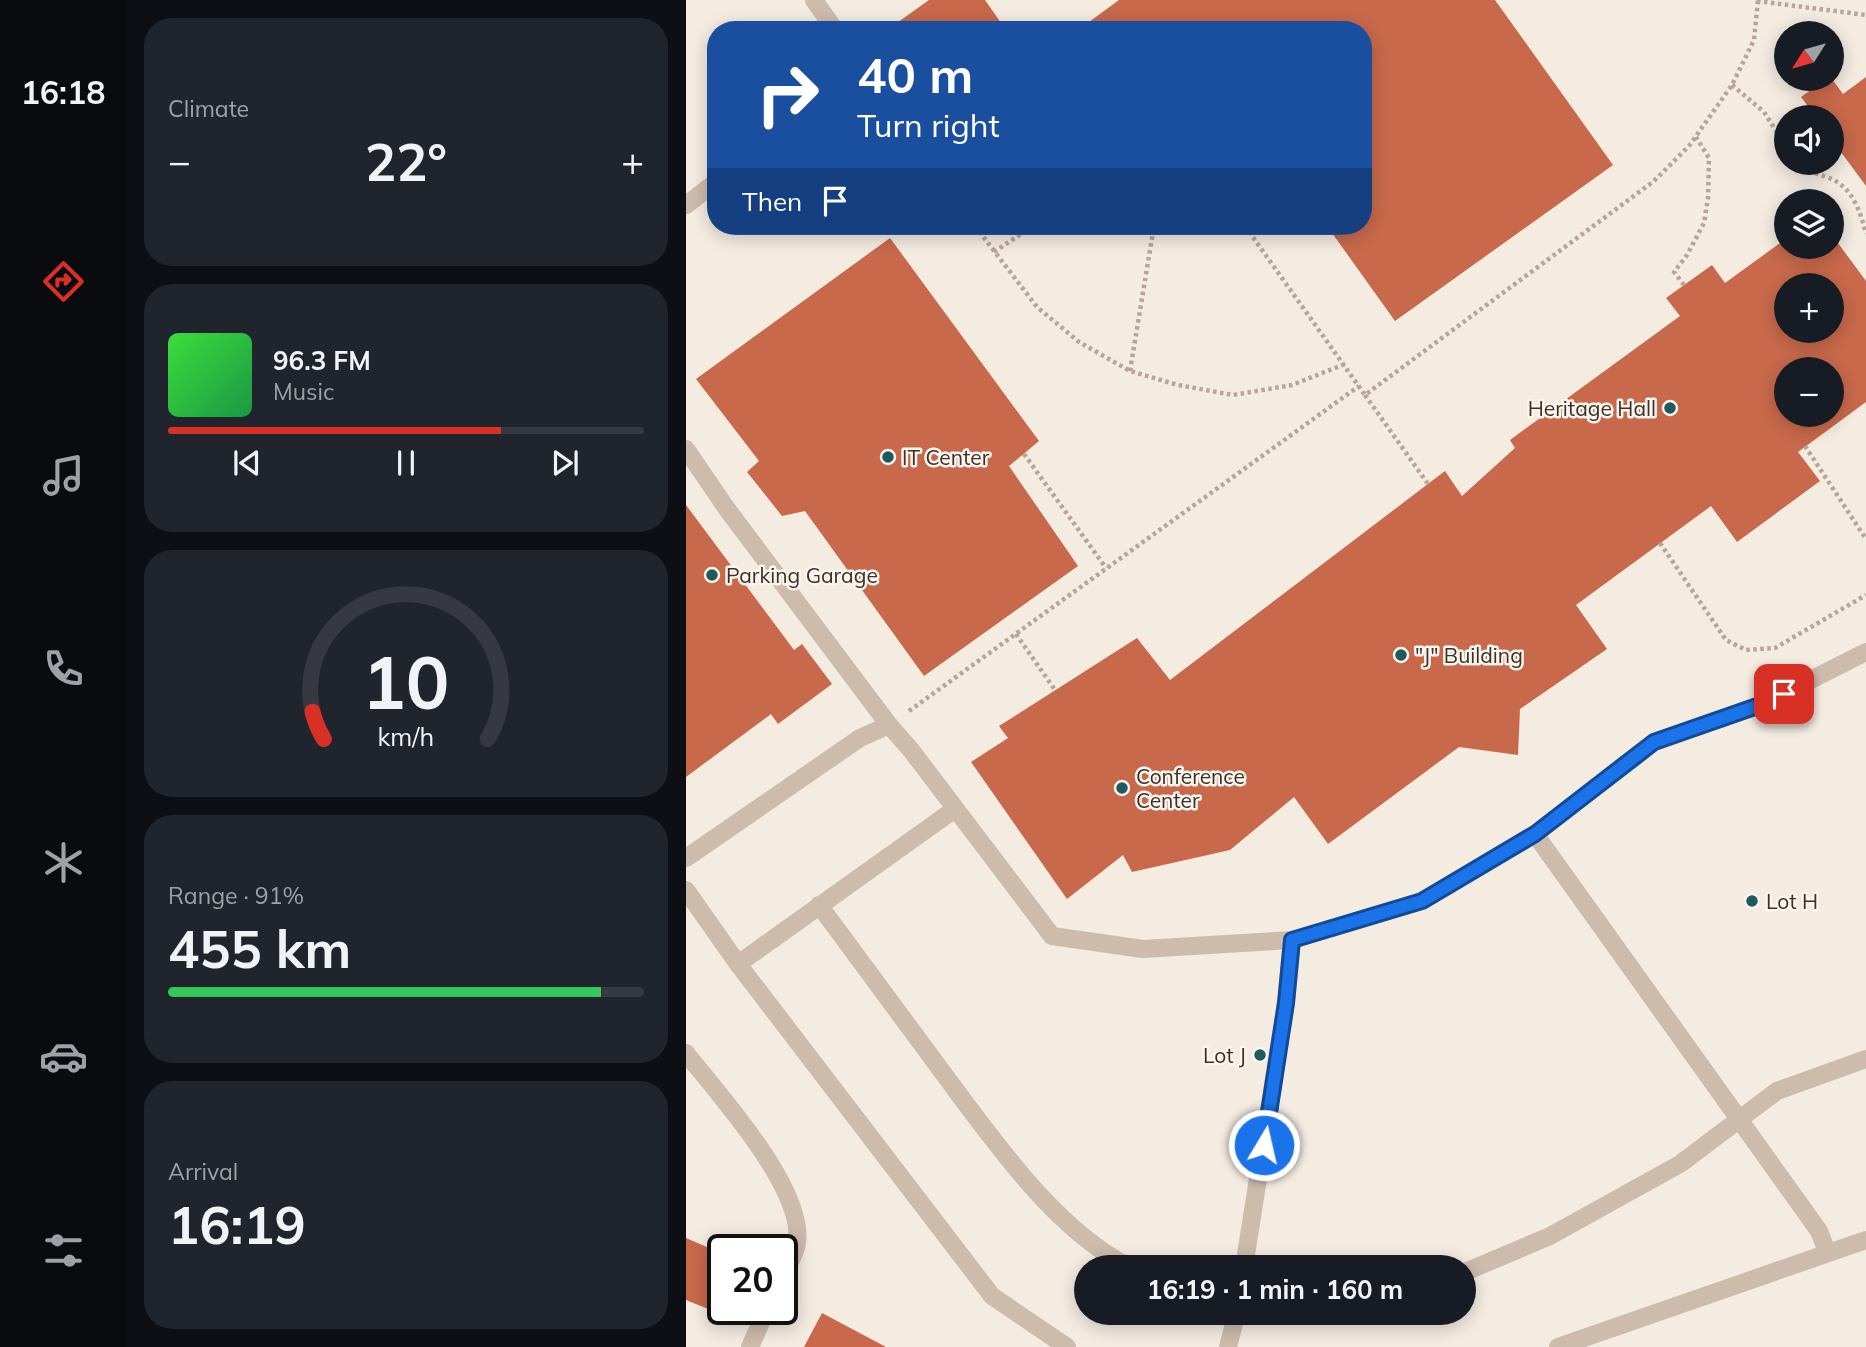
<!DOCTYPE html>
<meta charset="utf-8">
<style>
:root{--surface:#171b24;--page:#20242c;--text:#f1f3f6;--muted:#9ea1a6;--line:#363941;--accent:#d93025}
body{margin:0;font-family:Mulish,sans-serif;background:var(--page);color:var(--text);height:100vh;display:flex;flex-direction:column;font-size:26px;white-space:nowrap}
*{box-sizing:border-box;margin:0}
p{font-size:23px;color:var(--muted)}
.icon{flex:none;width:38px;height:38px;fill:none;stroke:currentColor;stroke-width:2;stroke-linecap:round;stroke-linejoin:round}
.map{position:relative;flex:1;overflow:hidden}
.drawer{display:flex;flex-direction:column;gap:18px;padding:18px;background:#0d0f14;width:560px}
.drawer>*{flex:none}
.hud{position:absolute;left:21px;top:21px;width:665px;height:214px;border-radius:28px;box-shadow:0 4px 18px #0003;background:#1a4fa0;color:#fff;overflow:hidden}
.needle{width:46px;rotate:233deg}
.tools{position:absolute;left:1088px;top:21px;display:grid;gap:14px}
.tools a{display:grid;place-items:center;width:70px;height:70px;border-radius:50%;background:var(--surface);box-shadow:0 4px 18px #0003;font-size:35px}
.speed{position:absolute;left:21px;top:1234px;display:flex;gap:14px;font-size:35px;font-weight:700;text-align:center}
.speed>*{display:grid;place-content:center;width:91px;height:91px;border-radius:50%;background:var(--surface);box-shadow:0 4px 18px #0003;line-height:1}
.speed .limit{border:4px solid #111;border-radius:10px;background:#fff;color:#111}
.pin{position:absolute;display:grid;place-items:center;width:60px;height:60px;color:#fff;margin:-30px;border-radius:14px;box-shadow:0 4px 10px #0006}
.me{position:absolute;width:77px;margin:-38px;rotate:9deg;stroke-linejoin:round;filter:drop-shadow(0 0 5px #0008)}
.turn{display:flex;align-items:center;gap:24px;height:147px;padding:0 35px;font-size:32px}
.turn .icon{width:91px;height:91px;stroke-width:2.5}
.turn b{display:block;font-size:49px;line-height:60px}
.then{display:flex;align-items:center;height:66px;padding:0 35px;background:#0003;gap:14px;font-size:26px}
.big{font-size:52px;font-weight:700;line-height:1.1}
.drawer .card{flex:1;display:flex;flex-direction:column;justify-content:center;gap:10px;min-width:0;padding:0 24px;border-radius:28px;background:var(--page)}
.drawer .dial{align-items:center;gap:0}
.dial svg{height:182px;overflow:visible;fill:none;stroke:var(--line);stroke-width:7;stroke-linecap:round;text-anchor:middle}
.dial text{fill:var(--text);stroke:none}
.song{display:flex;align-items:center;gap:21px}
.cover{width:84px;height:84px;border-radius:10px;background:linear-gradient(135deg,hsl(120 70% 55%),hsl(140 70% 35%))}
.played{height:7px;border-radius:4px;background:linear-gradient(90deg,var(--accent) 70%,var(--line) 70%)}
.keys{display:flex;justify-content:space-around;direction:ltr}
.heat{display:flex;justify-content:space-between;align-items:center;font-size:38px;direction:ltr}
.charge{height:10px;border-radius:5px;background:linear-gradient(90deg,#34c759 91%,var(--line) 0)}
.trip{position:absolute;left:388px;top:1255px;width:402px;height:70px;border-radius:35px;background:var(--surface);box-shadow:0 4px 18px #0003;font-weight:700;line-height:70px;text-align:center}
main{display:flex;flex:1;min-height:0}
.menu{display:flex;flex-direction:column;width:126px;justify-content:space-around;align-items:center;background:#090b0e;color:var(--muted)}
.menu .icon{width:49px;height:49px}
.menu .on{color:var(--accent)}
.menu b{font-size:32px;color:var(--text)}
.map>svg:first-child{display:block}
</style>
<main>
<nav class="menu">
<b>16:18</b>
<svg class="icon on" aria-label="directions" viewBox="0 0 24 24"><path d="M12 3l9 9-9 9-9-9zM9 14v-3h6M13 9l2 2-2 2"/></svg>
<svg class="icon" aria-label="music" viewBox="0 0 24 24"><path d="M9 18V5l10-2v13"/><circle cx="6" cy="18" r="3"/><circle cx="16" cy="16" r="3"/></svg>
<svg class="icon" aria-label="phone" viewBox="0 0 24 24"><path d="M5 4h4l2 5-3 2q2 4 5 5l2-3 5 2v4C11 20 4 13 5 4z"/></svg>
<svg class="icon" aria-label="climate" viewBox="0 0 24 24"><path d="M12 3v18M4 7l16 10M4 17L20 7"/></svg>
<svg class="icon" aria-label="car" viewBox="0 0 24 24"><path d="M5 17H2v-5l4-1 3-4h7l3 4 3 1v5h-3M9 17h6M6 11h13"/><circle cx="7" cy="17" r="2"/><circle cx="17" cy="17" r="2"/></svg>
<svg class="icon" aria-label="filters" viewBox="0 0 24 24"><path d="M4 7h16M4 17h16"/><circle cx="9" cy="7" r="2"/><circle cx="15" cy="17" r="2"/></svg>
</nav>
<section class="drawer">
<div class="card"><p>Climate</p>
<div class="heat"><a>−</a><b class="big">22°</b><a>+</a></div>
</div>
<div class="card">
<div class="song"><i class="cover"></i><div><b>96.3 FM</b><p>Music</p></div></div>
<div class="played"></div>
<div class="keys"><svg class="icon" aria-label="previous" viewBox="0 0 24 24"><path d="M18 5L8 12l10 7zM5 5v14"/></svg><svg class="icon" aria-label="pause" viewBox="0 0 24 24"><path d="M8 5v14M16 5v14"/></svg><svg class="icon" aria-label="next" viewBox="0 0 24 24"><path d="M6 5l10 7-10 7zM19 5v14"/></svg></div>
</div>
<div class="card dial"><svg viewBox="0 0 100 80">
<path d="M14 69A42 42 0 1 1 86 69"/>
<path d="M14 69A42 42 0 0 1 9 57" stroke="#d93025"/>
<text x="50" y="56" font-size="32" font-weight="700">10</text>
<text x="50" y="72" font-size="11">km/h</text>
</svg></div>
<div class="card"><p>Range · 91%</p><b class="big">455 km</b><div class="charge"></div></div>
<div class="card"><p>Arrival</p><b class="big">16:19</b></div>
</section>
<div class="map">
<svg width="1180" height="1347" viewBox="0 0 1180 1347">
<rect width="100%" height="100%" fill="#f4ebe1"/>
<!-- building -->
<g fill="#c8694b" fill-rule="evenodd">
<polygon points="243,0 299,0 320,30 201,30"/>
<polygon points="433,0 809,0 927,165 709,321 641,226 677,226 677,30 392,30"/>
<polygon points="1180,77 1180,186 1146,140 1146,117 1130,117 1115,97 1140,79 1146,79 1157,94"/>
<path d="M1146 235 1180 281V402L1112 452 1134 481 1051 542 1025 506 890 605 921 649 834 709 832 755 773 747 642 844 608 797 544 850 446 872 437 855 381 899 285 762 322 738 313 726 451 638 484 680 759 471 776 496 829 448 824 440 994 316 980 298 1026 265 1039 283 1101 238V247H1146ZM1101 285H1146V331H1101ZM1101 369H1146V415H1101Z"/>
<polygon points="204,238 353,441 323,466 392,566 238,676 119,511 96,516 61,472 73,461 10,379"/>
<polygon points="0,505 108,650 116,644 146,684 92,724 85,714 0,777"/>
<polygon points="0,1238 37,1254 37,1315 0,1300"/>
<polygon points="136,1313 200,1347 118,1347"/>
</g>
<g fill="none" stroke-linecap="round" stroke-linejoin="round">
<!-- path -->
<g stroke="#b9a596" stroke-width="4.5" stroke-dasharray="3.5 3.5" stroke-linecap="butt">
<polyline points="1071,1 1180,15"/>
<polyline points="1046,85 1078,112 1101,148"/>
<path d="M1111 163C1121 171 1128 173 1141 177 1166 186 1174 210 1180 234"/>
<polyline points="289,226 351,307 393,342 444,371 492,385 547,395 606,385 659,364"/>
<polyline points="559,226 679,395 968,181 1003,146 1046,85 1068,40 1072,0"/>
<polyline points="308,252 347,226"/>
<polyline points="998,285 988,272 1001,255 1018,223 1022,198 1023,158 1010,137"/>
<polyline points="444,371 468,226"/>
<polyline points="679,395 742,484"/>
<polyline points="1119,446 1180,539"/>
<polyline points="338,454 420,568"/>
<polyline points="974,543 1040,640 1060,650 1089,648 1180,595"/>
<polyline points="330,634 369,690"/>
<polyline points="223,711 673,386"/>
</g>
<!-- service -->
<g stroke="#cdbbac" stroke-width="18">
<polyline points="128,0 149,30"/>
<polyline points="0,205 30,182"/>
<polyline points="0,449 41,509 203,725 174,738 0,858"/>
<polyline points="203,725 225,750 366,936 457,949 606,940 736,901 849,834 968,742 1077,704 1180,652"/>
<polyline points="849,834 1133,1231 1141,1252"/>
<polyline points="0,890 52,964 306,1296 381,1347"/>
<path d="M133 905C178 965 222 1025 266 1085 313 1148 371 1230 443 1267"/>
<polyline points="52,964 269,809"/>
<path d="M0 1053C33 1095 119 1189 111 1243 110 1254 101 1267 96 1277"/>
<polyline points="558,1267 600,1003 606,940"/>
<polyline points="779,1272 864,1236 994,1164 1091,1091 1180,1059"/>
<polyline points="548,1312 580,1312"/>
<polyline points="64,1347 81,1309"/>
<polyline points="542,1347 551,1312"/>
<polyline points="872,1347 1180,1240"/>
</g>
</g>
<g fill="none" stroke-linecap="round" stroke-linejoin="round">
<defs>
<polyline id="route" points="578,1145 600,1003 606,940 736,901 849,834 968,742 1077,704 1098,694"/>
</defs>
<!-- route casing -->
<use href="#route" stroke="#114b97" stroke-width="18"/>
<!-- route -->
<use href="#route" stroke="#1a73e8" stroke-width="12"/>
</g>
<!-- markers -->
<g fill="#1f5a5e" stroke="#fbf5ee" stroke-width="2.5">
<circle cx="984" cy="408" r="7"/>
<circle cx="202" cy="457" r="7"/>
<circle cx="26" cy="575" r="7"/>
<circle cx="715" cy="655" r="7"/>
<circle cx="436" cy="788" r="7"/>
<circle cx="1066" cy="901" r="7"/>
<circle cx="574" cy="1055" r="7"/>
</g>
<g text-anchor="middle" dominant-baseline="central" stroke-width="5" stroke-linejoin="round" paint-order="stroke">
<!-- poi labels -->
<g font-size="21" fill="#3b302b" stroke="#fbf5ee" text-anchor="start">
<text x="970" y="408" text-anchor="end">Heritage Hall</text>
<text x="216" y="457">IT Center</text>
<text x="40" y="575">Parking Garage</text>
<text x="729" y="655">"J" Building</text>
<text x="450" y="776">Conference<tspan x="450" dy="24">Center</tspan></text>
<text x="1080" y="901">Lot H</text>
<text x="560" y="1055" text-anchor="end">Lot J</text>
</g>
</g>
</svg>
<div class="tools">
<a><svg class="needle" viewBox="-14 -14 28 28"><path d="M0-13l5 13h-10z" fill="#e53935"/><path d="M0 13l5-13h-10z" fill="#9ea1a6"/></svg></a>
<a><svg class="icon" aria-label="sound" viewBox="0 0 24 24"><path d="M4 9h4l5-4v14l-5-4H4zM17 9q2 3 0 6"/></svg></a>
<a><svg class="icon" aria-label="layers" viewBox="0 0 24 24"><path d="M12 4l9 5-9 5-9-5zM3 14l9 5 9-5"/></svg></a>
<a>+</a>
<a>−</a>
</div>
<div class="speed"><div class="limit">20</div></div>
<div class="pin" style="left:1098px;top:694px;background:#d93025"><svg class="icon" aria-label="arrive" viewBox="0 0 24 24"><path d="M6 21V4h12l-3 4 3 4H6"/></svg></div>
<svg class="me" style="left:578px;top:1145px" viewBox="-20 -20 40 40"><circle r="17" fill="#1a73e8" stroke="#fff" stroke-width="3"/><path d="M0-11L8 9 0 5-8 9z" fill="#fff"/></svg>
<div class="trip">16:19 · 1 min · 160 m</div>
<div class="hud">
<div class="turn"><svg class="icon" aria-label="right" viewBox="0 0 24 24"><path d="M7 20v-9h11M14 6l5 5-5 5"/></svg><div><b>40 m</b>Turn right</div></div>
<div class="then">Then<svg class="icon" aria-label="arrive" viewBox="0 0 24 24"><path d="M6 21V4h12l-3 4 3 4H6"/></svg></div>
</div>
</div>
</main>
